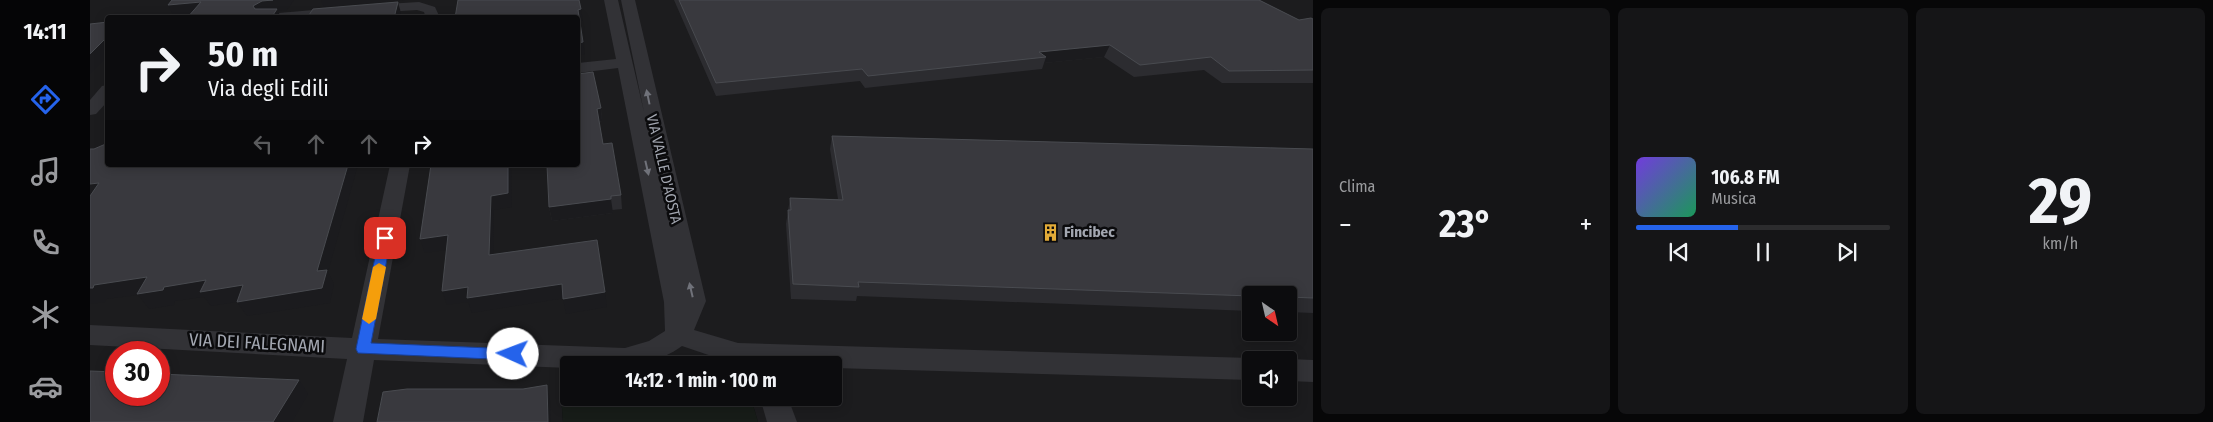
<!DOCTYPE html>
<html lang="it">
<meta charset="utf-8">
<style>
:root{--surface:#0c0c0e;--page:#151517;--text:#f1f3f6;--muted:#9a9b9e;--line:#2c2c2e;--accent:#2563eb}
body{margin:0;font-family:"Fira Sans Condensed",sans-serif;background:var(--page);color:var(--text);height:100vh;display:flex;flex-direction:column;font-size:19px;white-space:nowrap}
*{box-sizing:border-box;margin:0}
p{font-size:16px;color:var(--muted)}
.icon{flex:none;width:28px;height:28px;fill:none;stroke:currentColor;stroke-width:2;stroke-linecap:round;stroke-linejoin:round}
.map{position:relative;flex:1;overflow:hidden}
.side{display:flex;flex-direction:column;gap:8px;padding:8px;background:#070708;width:900px}
.side>*{flex:none}
.hud{position:absolute;left:15px;top:15px;width:475px;height:152px;border-radius:5px;box-shadow:0 2px 12px #0003,0 0 0 1px var(--line);background:#0c0c0e;color:var(--text);overflow:hidden}
.needle{width:32px;rotate:146deg}
.controls{position:absolute;left:1152px;top:286px;display:grid;gap:10px}
.controls a{display:grid;place-items:center;width:55px;height:55px;border-radius:5px;background:var(--surface);box-shadow:0 2px 12px #0003,0 0 0 1px var(--line);font-size:25px}
.speed{position:absolute;left:15px;top:341px;display:flex;gap:10px;font-size:25px;font-weight:700;text-align:center}
.speed>*{display:grid;place-content:center;width:65px;height:65px;border-radius:50%;background:var(--surface);box-shadow:0 2px 12px #0003,0 0 0 1px var(--line);line-height:1}
.speed .limit{border:8px solid #d22;background:#fff;color:#111}
.pin{position:absolute;display:grid;place-items:center;width:42px;height:42px;color:#fff;margin:-21px;border-radius:10px;box-shadow:0 2px 8px #0006}
.me{position:absolute;width:55px;margin:-28px;rotate:272deg;stroke-linejoin:round;filter:drop-shadow(0 0 4px #0008)}
.turn{display:flex;align-items:center;gap:18px;height:105px;padding:0 20px;font-size:22px}
.turn .icon{width:65px;height:65px;stroke-width:2.5}
.turn b{display:block;font-size:35px;line-height:42px}
.lanes{display:flex;align-items:center;height:48px;padding:0 20px;background:#0003;justify-content:center;gap:25px;direction:ltr}
.lanes .off{opacity:.35}
.big{font-size:38px;font-weight:700;line-height:1.1}
.side .tile{flex:1;display:flex;flex-direction:column;justify-content:center;gap:8px;min-width:0;padding:0 18px;border-radius:8px;background:var(--page)}
.side .dial{align-items:center;gap:0}
.dial b{font-size:65px;line-height:1}
.song{display:flex;align-items:center;gap:15px}
.cover{width:60px;height:60px;border-radius:8px;background:linear-gradient(135deg,hsl(260 70% 55%),hsl(150 70% 35%))}
.played{height:5px;border-radius:2px;background:linear-gradient(90deg,var(--accent) 40%,var(--line) 40%)}
.keys{display:flex;justify-content:space-around;direction:ltr}
.heat{display:flex;justify-content:space-between;align-items:center;font-size:28px;direction:ltr}
.side .tiles{flex:1;display:grid;gap:8px;grid-template-columns:repeat(3,1fr)}
.trip{position:absolute;left:470px;top:356px;width:282px;height:50px;border-radius:5px;background:var(--surface);box-shadow:0 2px 12px #0003,0 0 0 1px var(--line);font-weight:700;line-height:50px;text-align:center}
main{display:flex;flex:1;min-height:0}
.tabs{display:flex;flex-direction:column;width:90px;justify-content:space-around;align-items:center;background:#050506;color:var(--muted)}
.tabs .icon{width:35px;height:35px}
.tabs .on{color:var(--accent)}
.tabs b{font-size:22px;color:var(--text)}
.map>svg:first-child{display:block}
</style>
<main>
<nav class="tabs">
<b>14:11</b>
<svg class="icon on" aria-label="directions" viewBox="0 0 24 24"><path d="M12 3l9 9-9 9-9-9zM9 14v-3h6M13 9l2 2-2 2"/></svg>
<svg class="icon" aria-label="music" viewBox="0 0 24 24"><path d="M9 18V5l10-2v13"/><circle cx="6" cy="18" r="3"/><circle cx="16" cy="16" r="3"/></svg>
<svg class="icon" aria-label="phone" viewBox="0 0 24 24"><path d="M5 4h4l2 5-3 2q2 4 5 5l2-3 5 2v4C11 20 4 13 5 4z"/></svg>
<svg class="icon" aria-label="climate" viewBox="0 0 24 24"><path d="M12 3v18M4 7l16 10M4 17L20 7"/></svg>
<svg class="icon" aria-label="car" viewBox="0 0 24 24"><path d="M5 17H2v-5l4-1 3-4h7l3 4 3 1v5h-3M9 17h6M6 11h13"/><circle cx="7" cy="17" r="2"/><circle cx="17" cy="17" r="2"/></svg>
</nav>
<div class="map">
<svg width="1223" height="422" viewBox="0 0 1223 422">
<rect width="100%" height="100%" fill="#101012"/>
<!-- built -->
<path fill="#1c1c1e" fill-rule="evenodd" d="M0 0H1223V422H668L661 398H744V365L649 359 469 367 473 422H0ZM18 18H488V165H18ZM1161 295H1199V332H1161ZM26 352H69V395H26ZM1161 360H1199V398H1161Z"/>
<!-- green -->
<g fill="#171c18">
<polygon points="650,359 652,365 505,365"/>
<polygon points="479,366 479,398 661,398 668,422 473,422 469,367"/>
</g>
<g fill="none" stroke-linecap="round" stroke-linejoin="round">
<!-- minor -->
<g fill="#323236" fill-rule="evenodd">
<path d="M514 0H528L554 112 531 0H545L616 301 604 330 648 343 1161 358 1168 360H1161V380L744 368V365H648L592 346C556 372 521 365 479 365V368L284 360 273 422H243L257 359 0 345V325L262 338 300 165H320L288 339 535 348 559 341 575 331 574 302 528 68 488 73V63L526 59Z"/>
<polygon points="329,2 345,7 350,18 336,18 334,12 327,10 280,13 273,9 280,5"/>
<polygon points="247,8 254,12 252,15 231,18 170,18 177,14"/>
<polygon points="18,85 18,101 6,114 0,115 0,100 12,86"/>
<polygon points="1199,359 1223,360 1223,382 1199,381 1199,360 1195,360"/>
<polygon points="670,398 698,398 707,422 677,422"/>
</g>
</g>
<!-- wall -->
<g fill="#2c2c30">
<polygon points="584,0 1169,0 1209,20 1223,19 1223,83 1132,83 1114,70 1044,77 1014,57 954,63 952,69 775,88 770,81 626,96"/>
<polygon points="511,108 512,121 509,122 513,144 531,195 532,209 522,210 523,213 462,221 459,207"/>
<polygon points="742,136 1223,149 1223,313 1199,312 1199,295 1161,295 1161,311 767,296 766,301 701,299 696,224 700,198 748,199 740,149"/>
</g>
<!-- shaded-wall -->
<g fill="#1b1b1e">
<polygon points="183,0 204,0 197,10 188,11 191,18 168,18 163,6 172,1"/>
<polygon points="231,0 315,0 234,7"/>
<polygon points="111,2 116,13 84,16 78,5"/>
<polygon points="308,2 311,13 310,18 304,18"/>
<polygon points="491,9 493,21 489,21 488,10"/>
<polygon points="18,36 18,56 0,74 0,54"/>
<polygon points="493,42 495,54 488,55 488,43"/>
<polygon points="1020,45 1014,57 954,63 956,57 949,52"/>
<polygon points="511,108 512,121 509,122 507,109"/>
<polygon points="258,165 268,165 238,272 244,284 240,303 157,316 147,302 121,306 114,297 85,301 84,305 59,309 48,295 17,299 15,302 1,304 0,304 0,288 4,285 57,277 74,287 116,280 227,271"/>
<polygon points="418,165 421,165 421,168 422,207 404,210 403,270 399,255 401,196"/>
<polygon points="9,183 0,200 0,184"/>
<polygon points="521,199 523,213 462,221 459,207"/>
<polygon points="358,235 363,249 335,253 330,239"/>
<polygon points="472,284 475,298 382,313 378,302 357,305 352,291 378,287"/>
<polygon points="515,292 517,307 476,314 473,299"/>
<polygon points="209,380 218,394 202,422 183,422"/>
<polygon points="457,385 460,400 461,422 458,422"/>
</g>
<!-- building -->
<g fill="#39393e" stroke="#494b50">
<polygon points="82,0 183,0 172,1 163,6 165,9 187,9 181,18 97,18 111,2 78,5"/>
<polygon points="368,0 489,0 491,9 488,10 493,42 488,43 488,18 365,18"/>
<polygon points="589,0 1169,0 1209,20 1221,18 1223,19 1223,70 1139,71 1121,57 1050,65 1020,45 949,52 956,57 778,76 772,69 626,83"/>
<polygon points="308,2 304,18 188,18 219,15 223,9"/>
<polygon points="18,22 18,36 0,54 0,24"/>
<polygon points="503,72 511,108 507,109 513,144 522,143 531,195 521,196 521,199 459,207 457,165 488,165 488,74"/>
<polygon points="742,136 1223,149 1223,298 1199,297 1199,295 1161,295 1161,296 768,282 769,287 703,284 698,210 701,210 700,198 753,200"/>
<polygon points="18,143 18,165 258,165 227,271 237,270 232,288 147,302 153,285 110,292 116,280 74,287 73,290 47,294 57,277 4,285 3,288 0,288 0,196 9,183 0,184 0,149 4,149"/>
<polygon points="341,165 418,165 418,193 401,196 399,255 507,240 515,292 473,299 472,284 377,298 378,287 352,291 358,235 330,239"/>
<polygon points="0,371 26,372 26,395 69,395 69,374 209,380 183,422 0,422"/>
<polygon points="457,385 458,422 287,422 293,392 317,389 433,389"/>
</g>
<!-- one-way arrows -->
<defs><path id="oneway-solid" d="M-6-.8H1V-3.2L6.5 0L1 3.2V.8H-6Z" transform="scale(1.25)"/></defs>
<g fill="#70727a">
<use href="#oneway-solid" transform="translate(558 97) rotate(-102)"/>
<use href="#oneway-solid" transform="translate(557 168) rotate(77)"/>
<use href="#oneway-solid" transform="translate(601 290) rotate(-103)"/>
</g>
<!-- route -->
<polygon fill="#2563eb" stroke="#184099" points="295,234 301,238 281,343 423,349 428,350 430,354 428,358 423,360 268,353 266,349 289,238"/>
<!-- slow -->
<polygon fill="#f59e0b" points="289,263 296,267 286,319 279,324 272,319 283,267"/>
<!-- icons -->
<defs>
<symbol id="building-bare" viewBox="-9 -9 18 18"><path d="M-4-6H4V6H1V3H-1V6H-4ZM-2.5-4.3h1.7v1.8h-1.7ZM.8-4.3h1.7v1.8H.8ZM-2.5-1h1.7V.8h-1.7ZM.8-1h1.7V.8H.8Z" fill="#e2ab38" stroke="#0b0b0d" stroke-width="2.5" paint-order="stroke"/></symbol>
</defs>
<g fill-rule="evenodd">
<use href="#building-bare" x="948" y="220" width="25" height="25"/>
</g>
<g text-anchor="middle" dominant-baseline="central" stroke-width="5" stroke-linejoin="round" paint-order="stroke">
<!-- street labels -->
<g font-size="15" fill="#a3a7b1" stroke="#0b0b0d">
<text transform="translate(574 169) rotate(77)">VIA VALLE D'AOSTA</text>
</g>
<!-- poi labels -->
<g font-size="15" font-weight="bold" fill="#a3a7b1" stroke="#0b0b0d" text-anchor="start">
<text x="974" y="232">Fincibec</text>
</g>
<!-- near-street labels -->
<g font-size="18" fill="#a3a7b1" stroke="#0b0b0d">
<text transform="translate(167 343) rotate(3)">VIA DEI FALEGNAMI</text>
</g>
</g>
</svg>
<div class="controls">
<a><svg class="needle" viewBox="-14 -14 28 28"><path d="M0-13l5 13h-10z" fill="#e53935"/><path d="M0 13l5-13h-10z" fill="#9a9b9e"/></svg></a>
<a><svg class="icon" aria-label="sound" viewBox="0 0 24 24"><path d="M4 9h4l5-4v14l-5-4H4zM17 9q2 3 0 6"/></svg></a>
</div>
<div class="speed"><div class="limit">30</div></div>
<div class="pin" style="left:295px;top:238px;background:#d93025"><svg class="icon" aria-label="arrive" viewBox="0 0 24 24"><path d="M6 21V4h12l-3 4 3 4H6"/></svg></div>
<svg class="me" style="left:423px;top:354px" viewBox="-20 -20 40 40"><circle r="19" fill="#fff"/><path d="M0-13L10 11 0 6-10 11z" fill="#2563eb"/></svg>
<div class="trip">14:12 · 1 min · 100 m</div>
<div class="hud">
<div class="turn"><svg class="icon" aria-label="right" viewBox="0 0 24 24"><path d="M7 20v-9h11M14 6l5 5-5 5"/></svg><div><b>50 m</b>Via degli Edili</div></div>
<div class="lanes"><svg class="icon off" aria-label="left" viewBox="0 0 24 24"><path d="M17 20v-9H6M10 6l-5 5 5 5"/></svg><svg class="icon off" aria-label="ahead" viewBox="0 0 24 24"><path d="M12 20V5M6 11l6-6 6 6"/></svg><svg class="icon off" aria-label="ahead" viewBox="0 0 24 24"><path d="M12 20V5M6 11l6-6 6 6"/></svg><svg class="icon" aria-label="right" viewBox="0 0 24 24"><path d="M7 20v-9h11M14 6l5 5-5 5"/></svg></div>
</div>
</div>
<section class="side">
<div class="tiles">
<div class="tile"><p>Clima</p>
<div class="heat"><a>−</a><b class="big">23°</b><a>+</a></div>
</div>
<div class="tile">
<div class="song"><i class="cover"></i><div><b>106.8 FM</b><p>Musica</p></div></div>
<div class="played"></div>
<div class="keys"><svg class="icon" aria-label="previous" viewBox="0 0 24 24"><path d="M18 5L8 12l10 7zM5 5v14"/></svg><svg class="icon" aria-label="pause" viewBox="0 0 24 24"><path d="M8 5v14M16 5v14"/></svg><svg class="icon" aria-label="next" viewBox="0 0 24 24"><path d="M6 5l10 7-10 7zM19 5v14"/></svg></div>
</div>
<div class="tile dial"><b>29</b><p>km/h</p></div>
</div>
</section>
</main>
